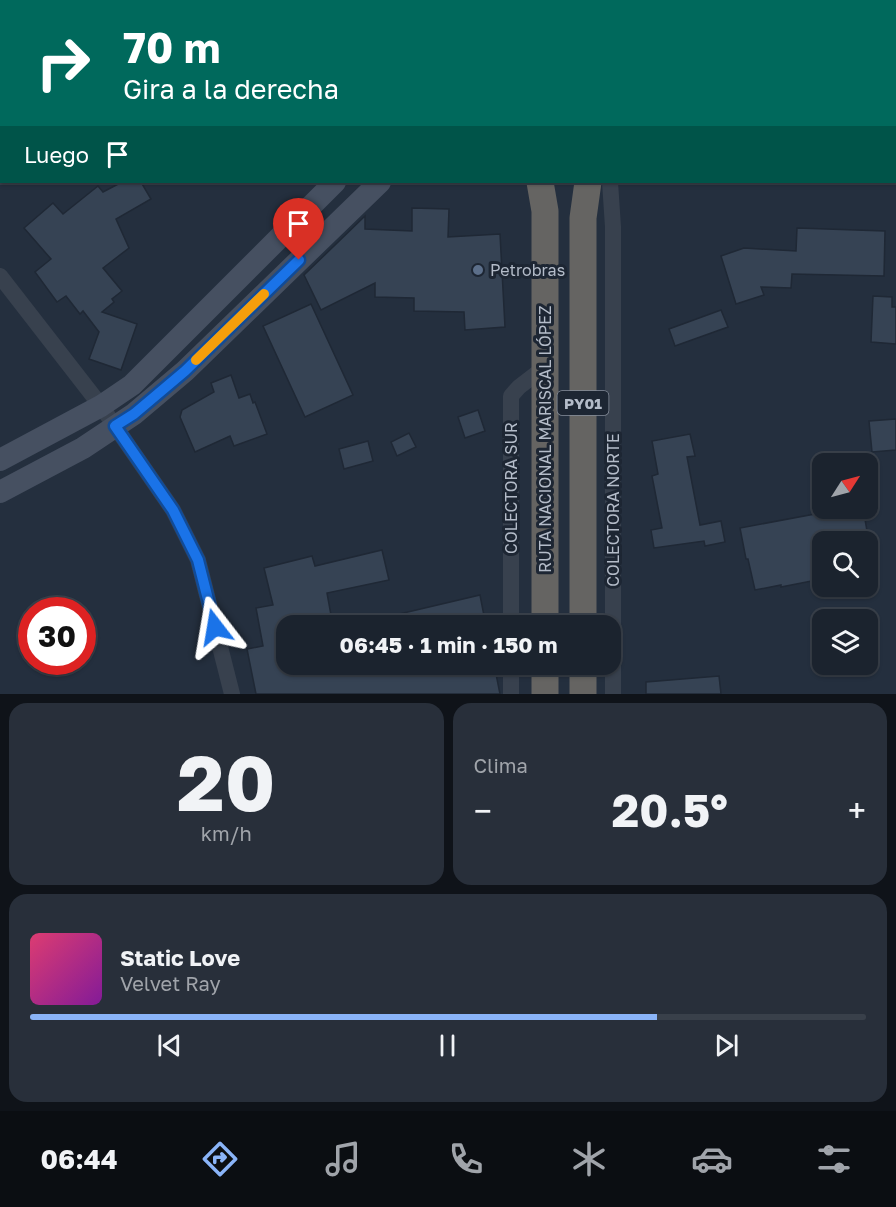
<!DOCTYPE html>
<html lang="es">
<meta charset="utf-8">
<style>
:root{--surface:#1b232e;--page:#282f3a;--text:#f1f3f6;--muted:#a0a4aa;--line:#39404a;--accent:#8ab4f8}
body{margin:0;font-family:"Golos Text",sans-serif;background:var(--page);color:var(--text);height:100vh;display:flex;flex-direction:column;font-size:22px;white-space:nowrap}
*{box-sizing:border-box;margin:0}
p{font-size:20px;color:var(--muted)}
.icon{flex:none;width:33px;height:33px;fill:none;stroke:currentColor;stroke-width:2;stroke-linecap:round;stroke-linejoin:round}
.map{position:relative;height:694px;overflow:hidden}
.details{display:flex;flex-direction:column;gap:9px;padding:9px;background:#0f1319;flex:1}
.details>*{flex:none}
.top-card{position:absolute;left:0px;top:0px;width:897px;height:183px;box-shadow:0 2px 4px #0004,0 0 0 2px var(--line);background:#00695c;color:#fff;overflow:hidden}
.needle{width:39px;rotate:54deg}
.fabs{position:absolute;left:812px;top:453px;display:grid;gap:12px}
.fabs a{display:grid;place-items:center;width:66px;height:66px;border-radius:12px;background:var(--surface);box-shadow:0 2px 4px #0004,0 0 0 2px var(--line);font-size:30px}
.speed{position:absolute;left:18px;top:597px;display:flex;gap:12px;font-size:30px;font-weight:700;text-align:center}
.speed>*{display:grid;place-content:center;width:78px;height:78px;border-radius:50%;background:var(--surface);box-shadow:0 2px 4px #0004,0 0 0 2px var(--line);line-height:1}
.speed .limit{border:9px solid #d22;background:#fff;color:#111}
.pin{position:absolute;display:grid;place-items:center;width:51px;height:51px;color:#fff;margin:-62px -26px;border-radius:50% 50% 50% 0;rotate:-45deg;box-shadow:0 0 6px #0007}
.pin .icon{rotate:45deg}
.me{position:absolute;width:66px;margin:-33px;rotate:346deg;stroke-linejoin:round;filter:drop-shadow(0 0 4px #0008)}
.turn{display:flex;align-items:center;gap:21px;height:126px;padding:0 24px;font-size:27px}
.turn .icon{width:78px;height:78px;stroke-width:2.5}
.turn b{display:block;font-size:42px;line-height:51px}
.then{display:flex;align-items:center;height:57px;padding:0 24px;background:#0003;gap:12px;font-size:22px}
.big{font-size:45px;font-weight:700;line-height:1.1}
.details .widget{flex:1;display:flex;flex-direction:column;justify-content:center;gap:9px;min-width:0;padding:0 21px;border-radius:18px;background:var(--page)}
.details .dial{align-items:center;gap:0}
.dial b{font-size:78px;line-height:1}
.song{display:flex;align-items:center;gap:18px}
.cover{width:72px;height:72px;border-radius:9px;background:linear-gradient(135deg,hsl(340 70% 55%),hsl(290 70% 35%))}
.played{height:6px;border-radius:3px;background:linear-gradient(90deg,var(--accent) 75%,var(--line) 75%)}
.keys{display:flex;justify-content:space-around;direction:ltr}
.heat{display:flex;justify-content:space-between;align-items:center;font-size:33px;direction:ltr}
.details .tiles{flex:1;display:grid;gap:9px;grid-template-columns:1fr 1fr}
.widget:last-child{grid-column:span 2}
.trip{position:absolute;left:276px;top:615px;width:345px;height:60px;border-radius:18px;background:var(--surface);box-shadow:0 2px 4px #0004,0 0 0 2px var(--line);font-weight:700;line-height:60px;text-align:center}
.tab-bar{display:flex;height:96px;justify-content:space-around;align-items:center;background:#0b0e12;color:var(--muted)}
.tab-bar .icon{width:42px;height:42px}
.tab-bar .selected{color:var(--accent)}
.tab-bar b{font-size:27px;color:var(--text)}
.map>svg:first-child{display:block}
</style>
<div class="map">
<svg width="896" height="694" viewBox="0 0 896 694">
<rect width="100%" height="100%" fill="#242f3e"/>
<!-- building -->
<g fill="#364354" stroke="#1f2835" stroke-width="1.5">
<polygon points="122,182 141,182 151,199 116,219 129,248 103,268 122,291 112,299 114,302 102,312 137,324 121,370 89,359 99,332 83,311 80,314 66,296 57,302 35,272 51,259 24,228 53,203 63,214 98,186 103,192"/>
<polygon points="412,208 449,209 448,237 500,234 505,327 465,330 464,312 414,311 414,298 375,297 375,283 321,310 304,275 365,216 365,229 412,231"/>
<polygon points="797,228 885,231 884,276 792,274 791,288 761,287 764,295 736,304 721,256 744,248 796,251"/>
<polygon points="873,296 892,297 892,307 896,307 896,344 871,342"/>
<polygon points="311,304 353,395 305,417 263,326"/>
<polygon points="721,310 728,327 675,346 669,329"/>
<polygon points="231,375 239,398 250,394 253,403 255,402 267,434 234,446 230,436 195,452 180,417 182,410 214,392 211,383"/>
<polygon points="478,410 485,431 465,438 458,417"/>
<polygon points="896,419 896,450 872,452 869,421"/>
<polygon points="409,433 416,447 397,456 391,442"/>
<polygon points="690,434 695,456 687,457 700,525 721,521 725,542 705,546 704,541 654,548 651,530 662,528 652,476 658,474 652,441"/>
<polygon points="368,441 373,461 344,469 339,449"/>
<polygon points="847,508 863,508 869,542 822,542 822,579 781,587 781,585 755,590 748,559 746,559 740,528"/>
<polygon points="382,550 389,580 327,593 333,626 286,626 286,664 494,664 500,694 256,694 247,649 263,646 256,608 273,605 264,568 312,556 315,566"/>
<polygon points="480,595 486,626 379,626 378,619"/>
<polygon points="719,676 721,694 646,694 646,682"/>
</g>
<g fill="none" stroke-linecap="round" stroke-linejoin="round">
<!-- minor -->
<g stroke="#38414e" stroke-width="16">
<polyline points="209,2 210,0"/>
<polyline points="0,134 2,133"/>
<polyline points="610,182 613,227 613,694"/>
<polyline points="0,276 101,406 173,510 198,560 232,694"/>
<polyline points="511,626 511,396 519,387 545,367"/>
<polyline points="511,664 511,694"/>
</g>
<!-- secondary -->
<g stroke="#465061" stroke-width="22">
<polyline points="0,460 101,406 132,385 335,182"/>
<polyline points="0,492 83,448 134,414 185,371 380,182"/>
</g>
<!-- trunk -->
<g stroke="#656462" stroke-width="27">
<polyline points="515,0 515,2"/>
<polyline points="609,2 609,0"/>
<polyline points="540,182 545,211 545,626"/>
<polyline points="583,626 583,218 588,182"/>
<polyline points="545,694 545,664"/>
<polyline points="583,694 583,664"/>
</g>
</g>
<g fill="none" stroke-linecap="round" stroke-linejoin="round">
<defs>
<polyline id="route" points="215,627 198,560 173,510 115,426 134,414 185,371 299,260"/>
</defs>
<!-- route casing -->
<use href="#route" stroke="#114b97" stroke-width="15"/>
<!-- route -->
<use href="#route" stroke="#1a73e8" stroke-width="10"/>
<!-- slow -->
<polyline stroke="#f59e0b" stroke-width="10" points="196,360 264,294"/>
</g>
<!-- markers -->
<circle fill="#5c6f8a" stroke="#1d2633" stroke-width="2" cx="478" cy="270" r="6"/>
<g text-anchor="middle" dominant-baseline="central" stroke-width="6" stroke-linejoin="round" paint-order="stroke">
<!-- shield labels -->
<rect fill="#1d2633" stroke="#878f9c" stroke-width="1.5" x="557.5" y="391" width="51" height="24" rx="4.5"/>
<g font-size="15" font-weight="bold" fill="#b4bcc9">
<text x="583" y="403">PY01</text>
</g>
<!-- poi labels -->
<g font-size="16" fill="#b4bcc9" stroke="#1d2633" text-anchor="start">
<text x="490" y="270">Petrobras</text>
</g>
<!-- street labels -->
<g font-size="16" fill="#b4bcc9" stroke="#1d2633">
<text transform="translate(545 439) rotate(-90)">RUTA NACIONAL MARISCAL LÓPEZ</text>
<text transform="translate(511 488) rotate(-90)">COLECTORA SUR</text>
<text transform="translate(613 510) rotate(-90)">COLECTORA NORTE</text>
</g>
</g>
</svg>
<div class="fabs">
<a><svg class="needle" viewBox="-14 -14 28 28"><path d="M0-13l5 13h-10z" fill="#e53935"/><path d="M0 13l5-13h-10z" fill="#a0a4aa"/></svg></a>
<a><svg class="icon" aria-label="search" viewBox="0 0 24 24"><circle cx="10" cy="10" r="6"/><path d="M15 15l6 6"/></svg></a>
<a><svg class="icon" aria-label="layers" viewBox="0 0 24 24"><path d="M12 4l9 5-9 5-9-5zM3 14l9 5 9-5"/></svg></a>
</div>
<div class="speed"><div class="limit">30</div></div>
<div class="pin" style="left:299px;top:260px;background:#d93025"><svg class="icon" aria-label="arrive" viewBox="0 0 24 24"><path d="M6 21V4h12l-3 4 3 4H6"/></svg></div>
<svg class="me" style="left:215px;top:627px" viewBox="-20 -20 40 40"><path d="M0-17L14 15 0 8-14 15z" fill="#1a73e8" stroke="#fff" stroke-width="4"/></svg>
<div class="trip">06:45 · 1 min · 150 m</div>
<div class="top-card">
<div class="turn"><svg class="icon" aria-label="right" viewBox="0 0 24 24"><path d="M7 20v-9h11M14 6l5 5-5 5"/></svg><div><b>70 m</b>Gira a la derecha</div></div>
<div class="then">Luego<svg class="icon" aria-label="arrive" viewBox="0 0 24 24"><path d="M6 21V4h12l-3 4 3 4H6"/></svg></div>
</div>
</div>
<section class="details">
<div class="tiles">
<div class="widget dial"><b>20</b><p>km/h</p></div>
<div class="widget"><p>Clima</p>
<div class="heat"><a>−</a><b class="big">20.5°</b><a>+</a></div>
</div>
<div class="widget">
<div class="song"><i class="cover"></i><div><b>Static Love</b><p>Velvet Ray</p></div></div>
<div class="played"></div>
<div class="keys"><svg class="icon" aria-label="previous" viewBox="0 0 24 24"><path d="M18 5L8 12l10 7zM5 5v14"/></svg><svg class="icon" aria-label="pause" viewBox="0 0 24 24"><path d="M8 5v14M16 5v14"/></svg><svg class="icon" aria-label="next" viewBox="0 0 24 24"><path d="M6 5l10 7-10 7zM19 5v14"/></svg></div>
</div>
</div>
</section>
<nav class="tab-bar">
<b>06:44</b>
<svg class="icon selected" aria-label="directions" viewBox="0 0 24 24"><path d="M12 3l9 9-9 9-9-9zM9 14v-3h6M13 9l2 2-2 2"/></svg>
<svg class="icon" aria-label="music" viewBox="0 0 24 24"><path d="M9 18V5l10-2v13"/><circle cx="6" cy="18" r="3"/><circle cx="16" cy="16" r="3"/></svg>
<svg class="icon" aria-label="phone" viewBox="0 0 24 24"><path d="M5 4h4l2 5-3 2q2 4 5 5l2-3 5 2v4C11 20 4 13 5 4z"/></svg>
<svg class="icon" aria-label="climate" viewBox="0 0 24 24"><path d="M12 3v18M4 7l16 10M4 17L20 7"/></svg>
<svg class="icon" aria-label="car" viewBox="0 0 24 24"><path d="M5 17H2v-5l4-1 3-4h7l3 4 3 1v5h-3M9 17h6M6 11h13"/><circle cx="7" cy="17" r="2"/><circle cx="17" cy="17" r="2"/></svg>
<svg class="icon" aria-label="filters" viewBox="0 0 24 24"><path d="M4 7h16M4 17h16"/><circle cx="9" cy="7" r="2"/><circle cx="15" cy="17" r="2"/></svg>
</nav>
